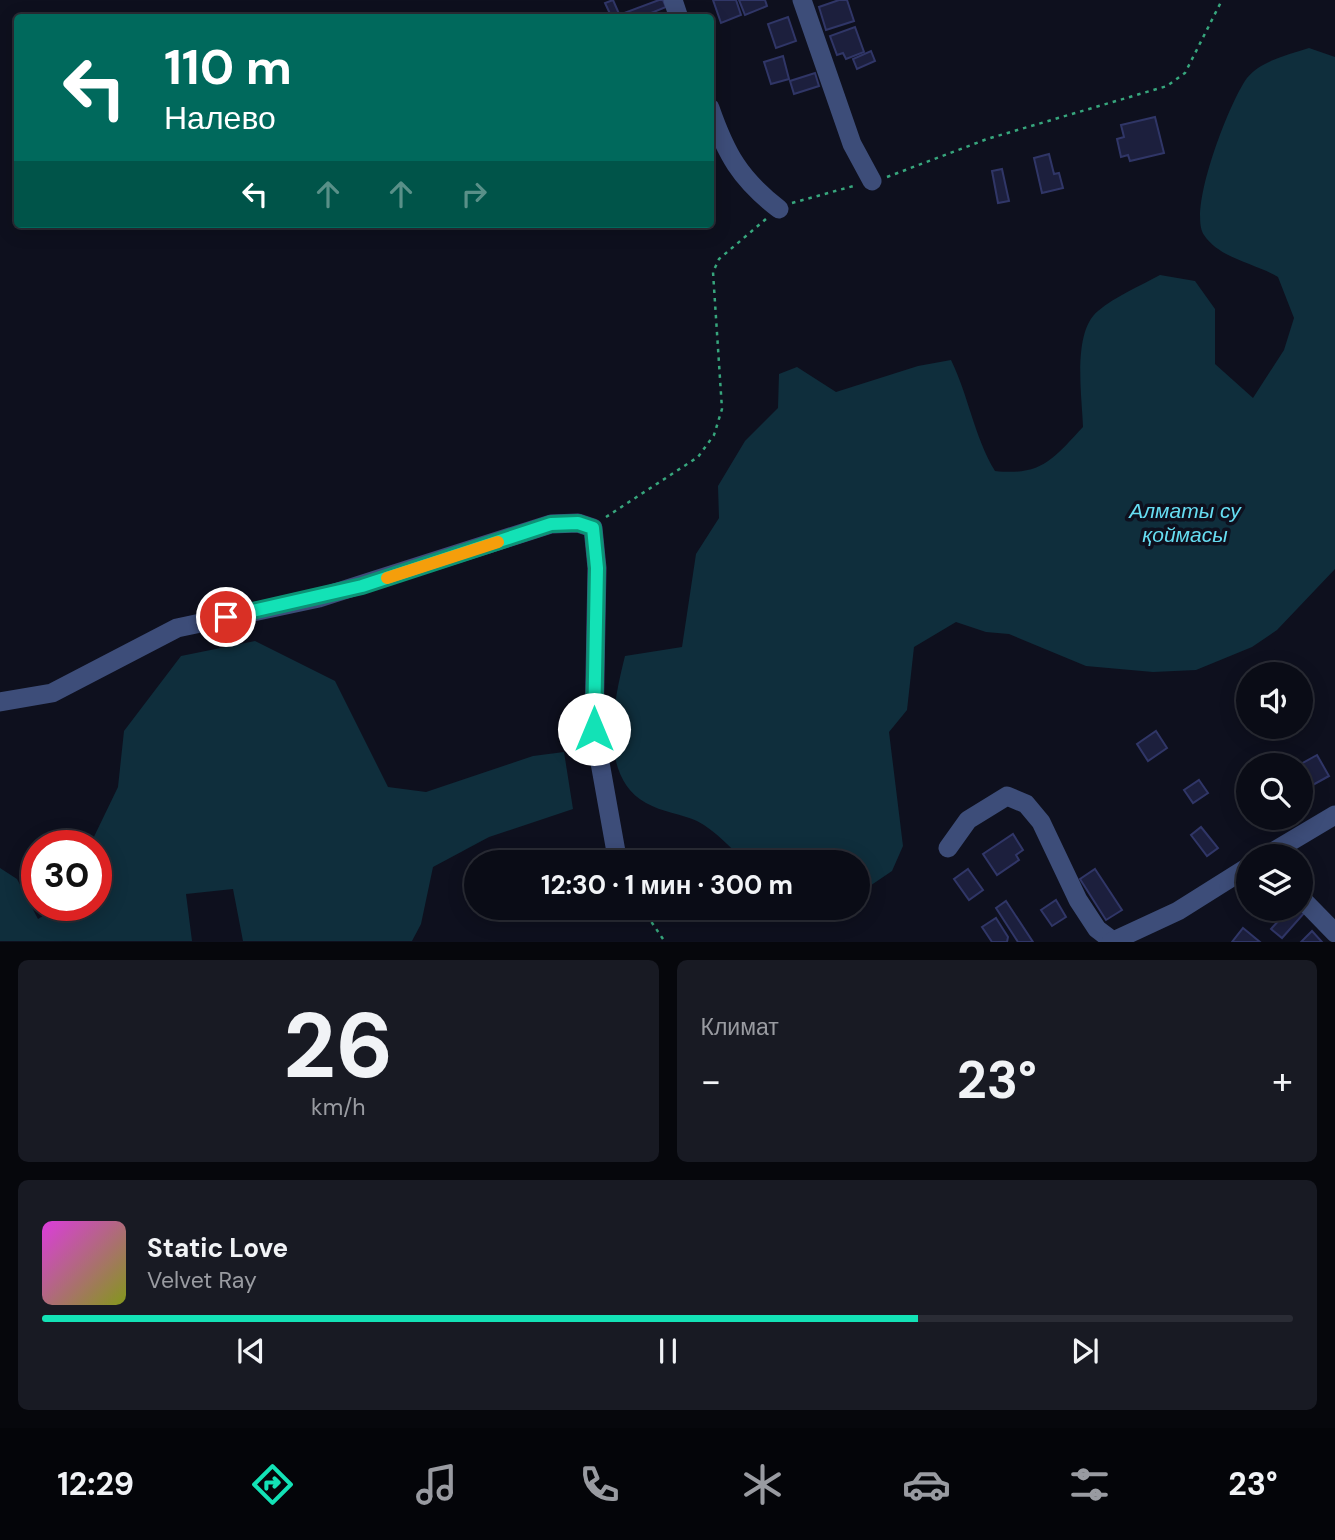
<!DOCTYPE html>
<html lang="ru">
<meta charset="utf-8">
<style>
:root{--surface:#0a0c16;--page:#181a23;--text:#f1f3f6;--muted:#999ba1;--line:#2a2c35;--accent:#13e2b6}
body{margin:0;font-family:"DM Sans",sans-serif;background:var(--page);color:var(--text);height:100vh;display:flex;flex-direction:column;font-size:26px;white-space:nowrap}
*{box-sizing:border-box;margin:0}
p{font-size:23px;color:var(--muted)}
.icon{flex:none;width:38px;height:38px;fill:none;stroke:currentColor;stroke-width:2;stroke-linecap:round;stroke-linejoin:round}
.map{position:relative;height:942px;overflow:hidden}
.drawer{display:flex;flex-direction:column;gap:18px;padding:18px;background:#06070c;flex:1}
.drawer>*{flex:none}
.banner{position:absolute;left:14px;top:14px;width:700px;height:214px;border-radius:7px;box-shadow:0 4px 18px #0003,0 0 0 2px var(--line);background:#00695c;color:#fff;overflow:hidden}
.fabs{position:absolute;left:1236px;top:662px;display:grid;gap:14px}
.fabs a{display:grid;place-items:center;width:77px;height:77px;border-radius:50%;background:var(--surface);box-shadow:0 4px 18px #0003,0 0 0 2px var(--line);font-size:35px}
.speed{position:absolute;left:21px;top:830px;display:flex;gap:14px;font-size:35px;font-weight:700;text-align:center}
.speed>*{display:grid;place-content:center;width:91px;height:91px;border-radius:50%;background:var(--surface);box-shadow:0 4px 18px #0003,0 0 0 2px var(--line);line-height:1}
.speed .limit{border:10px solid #d22;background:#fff;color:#111}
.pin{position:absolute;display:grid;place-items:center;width:60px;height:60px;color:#fff;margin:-30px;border:4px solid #fff;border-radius:50%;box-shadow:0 2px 7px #0007}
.me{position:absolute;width:77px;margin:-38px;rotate:0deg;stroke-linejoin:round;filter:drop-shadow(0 0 5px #0008)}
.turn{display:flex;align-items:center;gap:24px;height:147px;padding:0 35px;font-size:32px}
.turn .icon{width:91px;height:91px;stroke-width:2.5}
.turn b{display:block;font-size:49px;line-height:60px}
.lanes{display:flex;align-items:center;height:66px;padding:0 35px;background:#0003;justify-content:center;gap:35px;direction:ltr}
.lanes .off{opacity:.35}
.big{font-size:52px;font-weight:700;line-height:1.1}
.drawer .tile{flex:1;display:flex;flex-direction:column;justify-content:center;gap:10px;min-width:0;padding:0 24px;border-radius:10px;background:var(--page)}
.drawer .dial{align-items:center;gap:0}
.dial b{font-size:91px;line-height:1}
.song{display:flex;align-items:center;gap:21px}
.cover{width:84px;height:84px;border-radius:10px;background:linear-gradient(135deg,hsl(300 70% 55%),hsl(70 70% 35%))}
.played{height:7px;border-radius:4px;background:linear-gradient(90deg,var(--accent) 70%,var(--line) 70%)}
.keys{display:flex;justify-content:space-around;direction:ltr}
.heat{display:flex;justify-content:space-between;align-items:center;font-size:38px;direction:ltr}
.drawer .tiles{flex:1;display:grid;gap:18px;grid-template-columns:1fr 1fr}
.tile:last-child{grid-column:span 2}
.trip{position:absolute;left:464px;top:850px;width:406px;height:70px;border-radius:35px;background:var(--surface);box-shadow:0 4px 18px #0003,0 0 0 2px var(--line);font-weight:700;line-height:70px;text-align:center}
.tabs{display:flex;height:112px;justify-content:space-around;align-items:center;background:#040509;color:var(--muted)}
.tabs .icon{width:49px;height:49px}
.tabs .active{color:var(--accent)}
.tabs b{font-size:32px;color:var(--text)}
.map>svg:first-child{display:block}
</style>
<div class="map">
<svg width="1335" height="942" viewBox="0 0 1335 942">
<rect width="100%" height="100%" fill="#0e101e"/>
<!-- water -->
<g fill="#0f2e3c">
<path d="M1309 48 1335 57V569L1277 630 1252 647 1196 670 1153 672 1086 666 1009 634 986 632 956 622 914 647 907 710 889 732 903 846 892 871 858 894V863H746C731 848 716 831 697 821 681 814 662 812 646 803 597 776 614 700 625 656L682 647 696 554 719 518 718 486 745 441 778 408 779 374 797 367 836 392 918 366 951 360C969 397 974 436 995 471 1042 476 1053 459 1083 427 1082 396 1072 332 1098 311 1116 296 1140 286 1160 275L1195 281 1215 309V364L1253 398 1284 350 1294 318 1278 277C1255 263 1220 259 1204 235 1187 210 1230 101 1247 78 1262 60 1288 55 1309 48Z"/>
<polygon points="255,641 335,681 388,787 426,792 533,756 564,752 573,809 489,837 433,867 421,924 412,941 243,941 233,889 186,894 192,941 0,941 0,868 17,879 38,919 61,905 96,905 96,845 90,845 118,787 124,731 181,656"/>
</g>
<!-- building -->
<g fill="#1c1f3d" stroke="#303667" stroke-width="2">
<polygon points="613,0 620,16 617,18 612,18 605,3"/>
<polygon points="659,0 663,0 666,7 639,18 626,18 624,13"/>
<polygon points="713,0 736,0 741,15 721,23"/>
<polygon points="739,0 765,0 767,6 745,15"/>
<polygon points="839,0 847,0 854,21 826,30 819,7"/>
<polygon points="788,17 796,41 776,48 768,24"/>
<polygon points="855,27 864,52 846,59 843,53 837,55 830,36"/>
<polygon points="871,51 875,61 857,69 853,59"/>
<polygon points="783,56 789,79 771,84 764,62"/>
<polygon points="815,73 819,86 794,94 790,81"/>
<polygon points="1155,117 1164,153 1130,161 1128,155 1121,157 1117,139 1124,137 1121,125"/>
<polygon points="1049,154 1054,174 1059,173 1063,188 1042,193 1034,158"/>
<polygon points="1002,169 1009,201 998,203 992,171"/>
<polygon points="1156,731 1167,748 1148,761 1137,744"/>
<polygon points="1317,755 1329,776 1300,792 1299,765"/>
<polygon points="1199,780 1208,793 1193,803 1184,790"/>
<polygon points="1201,827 1218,848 1207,856 1191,835"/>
<polygon points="1013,834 1023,850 1016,855 1019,860 997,875 983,854"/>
<polygon points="968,869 983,890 969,900 954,879"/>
<polygon points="1095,869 1122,910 1106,920 1080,879"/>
<polygon points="1056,900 1066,917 1052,926 1041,910"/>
<polygon points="1006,901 1033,942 1018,942 996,908"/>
<polygon points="1290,908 1306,911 1282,938 1271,929"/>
<polygon points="996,918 1008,937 1007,942 992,942 982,927"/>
<polygon points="1243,928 1260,942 1232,942"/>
<polygon points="1312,931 1322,942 1301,942"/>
</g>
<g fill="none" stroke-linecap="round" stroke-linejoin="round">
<!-- path -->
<g stroke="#37a67d" stroke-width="2.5" stroke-dasharray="3.5 5" stroke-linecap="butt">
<polyline points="887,177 987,139 1167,86 1185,73 1222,0"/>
<polyline points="792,203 857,185"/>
<polyline points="606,517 698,457 714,435 722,409 713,272 719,259 766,219"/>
<polyline points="642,908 665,942"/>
</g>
<!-- minor -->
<g stroke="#3d4d79" stroke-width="19">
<polyline points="673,0 679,18"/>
<polyline points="802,0 852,144 872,181"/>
<path d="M710 108C726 154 740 179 779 209"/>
<polyline points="0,702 52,693 177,628 319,598 551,524 578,523 593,528 597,568 594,729 618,863"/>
<polyline points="948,848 968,820 1007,796 1026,804 1041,822 1078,900 1097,929 1113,941"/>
<polyline points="1266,856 1335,815"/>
<polyline points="1300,897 1335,933"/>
<polyline points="1111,942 1178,911 1248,867"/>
</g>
</g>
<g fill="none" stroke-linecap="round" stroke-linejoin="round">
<defs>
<polyline id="route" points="226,617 362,586 551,524 578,523 593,528 597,568 594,729"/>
</defs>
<!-- route casing -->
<use href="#route" stroke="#0c9376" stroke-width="18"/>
<!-- route -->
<use href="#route" stroke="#13e2b6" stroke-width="12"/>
<!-- slow -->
<polyline stroke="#f59e0b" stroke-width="12" points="387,578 498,542"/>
</g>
<g text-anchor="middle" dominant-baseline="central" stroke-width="7" stroke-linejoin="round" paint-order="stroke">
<!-- water labels -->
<g font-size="21" font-style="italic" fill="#66ddf2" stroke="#0e101e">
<text x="1185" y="511">Алматы су<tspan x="1185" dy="24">қоймасы</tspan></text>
</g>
</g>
</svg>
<div class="fabs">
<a><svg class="icon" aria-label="sound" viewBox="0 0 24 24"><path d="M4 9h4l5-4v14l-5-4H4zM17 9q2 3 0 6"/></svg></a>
<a><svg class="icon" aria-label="search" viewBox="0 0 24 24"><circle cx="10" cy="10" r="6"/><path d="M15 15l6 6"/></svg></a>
<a><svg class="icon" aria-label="layers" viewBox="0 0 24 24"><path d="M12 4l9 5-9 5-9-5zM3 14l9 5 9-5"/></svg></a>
</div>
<div class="speed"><div class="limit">30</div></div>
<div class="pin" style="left:226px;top:617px;background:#d93025"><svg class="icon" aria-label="arrive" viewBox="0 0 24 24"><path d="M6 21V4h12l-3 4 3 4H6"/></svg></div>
<svg class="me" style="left:594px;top:729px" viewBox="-20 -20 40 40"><circle r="19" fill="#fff"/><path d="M0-13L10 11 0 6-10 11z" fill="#13e2b6"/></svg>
<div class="trip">12:30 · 1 мин · 300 m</div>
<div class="banner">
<div class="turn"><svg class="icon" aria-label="left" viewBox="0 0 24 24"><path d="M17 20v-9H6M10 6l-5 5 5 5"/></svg><div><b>110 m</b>Налево</div></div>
<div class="lanes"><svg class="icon" aria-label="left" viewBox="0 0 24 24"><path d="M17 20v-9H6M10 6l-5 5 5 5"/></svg><svg class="icon off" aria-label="ahead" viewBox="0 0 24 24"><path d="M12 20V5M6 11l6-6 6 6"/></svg><svg class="icon off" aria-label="ahead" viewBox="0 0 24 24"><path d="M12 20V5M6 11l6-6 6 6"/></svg><svg class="icon off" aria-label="right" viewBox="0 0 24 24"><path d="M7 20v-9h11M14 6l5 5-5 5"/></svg></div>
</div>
</div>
<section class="drawer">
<div class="tiles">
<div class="tile dial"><b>26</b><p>km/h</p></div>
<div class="tile"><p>Климат</p>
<div class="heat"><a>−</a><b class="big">23°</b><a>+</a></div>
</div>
<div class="tile">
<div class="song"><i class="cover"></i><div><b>Static Love</b><p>Velvet Ray</p></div></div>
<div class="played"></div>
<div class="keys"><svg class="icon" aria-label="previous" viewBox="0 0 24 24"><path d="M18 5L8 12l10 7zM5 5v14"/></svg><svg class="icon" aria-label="pause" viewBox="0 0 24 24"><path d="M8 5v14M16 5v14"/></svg><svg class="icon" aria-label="next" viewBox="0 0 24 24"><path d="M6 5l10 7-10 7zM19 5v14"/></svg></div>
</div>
</div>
</section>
<nav class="tabs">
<b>12:29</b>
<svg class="icon active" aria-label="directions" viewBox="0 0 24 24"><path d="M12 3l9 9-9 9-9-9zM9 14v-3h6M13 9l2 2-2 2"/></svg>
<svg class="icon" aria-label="music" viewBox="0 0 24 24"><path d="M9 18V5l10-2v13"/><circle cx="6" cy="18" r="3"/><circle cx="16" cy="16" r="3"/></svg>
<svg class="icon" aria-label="phone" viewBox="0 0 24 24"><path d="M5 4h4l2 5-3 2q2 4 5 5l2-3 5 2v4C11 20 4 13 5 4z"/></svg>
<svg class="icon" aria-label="climate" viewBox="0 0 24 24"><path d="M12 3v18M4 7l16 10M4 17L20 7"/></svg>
<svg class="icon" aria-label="car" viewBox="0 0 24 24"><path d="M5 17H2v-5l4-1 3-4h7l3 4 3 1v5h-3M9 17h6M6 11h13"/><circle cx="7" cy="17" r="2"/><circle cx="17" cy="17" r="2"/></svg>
<svg class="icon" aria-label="filters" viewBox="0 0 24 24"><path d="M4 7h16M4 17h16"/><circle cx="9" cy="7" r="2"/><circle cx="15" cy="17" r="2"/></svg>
<b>23°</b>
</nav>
